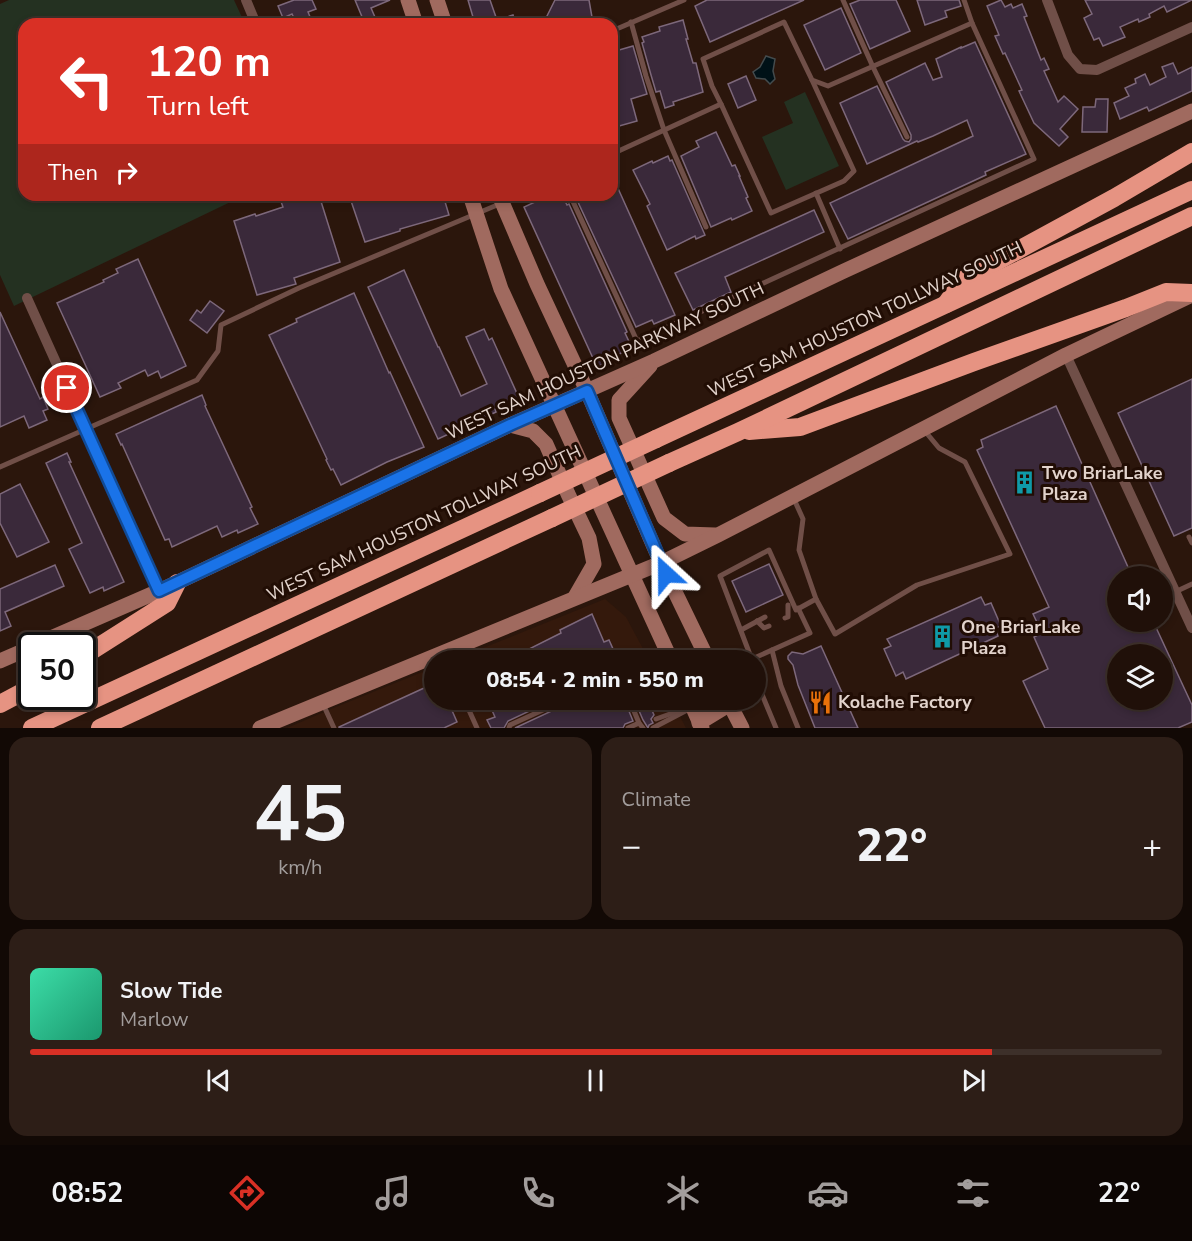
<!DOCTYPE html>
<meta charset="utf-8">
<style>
:root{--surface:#201009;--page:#2d1e17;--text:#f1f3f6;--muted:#a29d9c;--line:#3d302a;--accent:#d93025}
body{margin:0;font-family:"Nunito Sans",sans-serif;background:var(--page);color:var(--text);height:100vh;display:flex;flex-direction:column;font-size:22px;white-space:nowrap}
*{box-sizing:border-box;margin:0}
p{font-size:20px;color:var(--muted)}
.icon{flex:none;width:33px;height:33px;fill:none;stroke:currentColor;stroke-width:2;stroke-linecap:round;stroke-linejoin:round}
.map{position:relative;height:728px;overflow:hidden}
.details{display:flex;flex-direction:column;gap:9px;padding:9px;background:#120905;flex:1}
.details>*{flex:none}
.hud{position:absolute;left:18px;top:18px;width:600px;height:183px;border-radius:18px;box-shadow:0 3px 9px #0003,0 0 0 2px var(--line);background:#d93025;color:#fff;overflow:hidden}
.controls{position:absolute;left:1107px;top:566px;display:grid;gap:12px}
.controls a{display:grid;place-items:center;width:66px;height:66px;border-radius:50%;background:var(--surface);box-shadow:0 3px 9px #0003,0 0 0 2px var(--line);font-size:30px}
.speed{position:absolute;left:18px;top:632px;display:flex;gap:12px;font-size:30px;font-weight:700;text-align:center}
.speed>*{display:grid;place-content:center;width:78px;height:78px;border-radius:50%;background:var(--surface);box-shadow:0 3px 9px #0003,0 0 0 2px var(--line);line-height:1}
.speed .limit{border:3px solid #111;border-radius:9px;background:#fff;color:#111}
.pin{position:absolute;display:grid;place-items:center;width:51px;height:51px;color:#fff;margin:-26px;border:3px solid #fff;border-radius:50%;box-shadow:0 2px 6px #0007}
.me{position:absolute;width:66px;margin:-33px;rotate:336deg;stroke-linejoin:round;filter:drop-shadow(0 0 4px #0008)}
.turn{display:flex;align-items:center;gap:21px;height:126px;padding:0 30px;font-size:27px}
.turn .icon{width:78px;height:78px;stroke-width:2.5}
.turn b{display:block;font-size:42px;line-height:51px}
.then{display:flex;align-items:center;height:57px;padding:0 30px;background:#0003;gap:12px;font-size:22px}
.big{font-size:45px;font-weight:800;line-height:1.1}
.details .card{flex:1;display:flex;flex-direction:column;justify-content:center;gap:9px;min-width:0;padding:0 21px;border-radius:18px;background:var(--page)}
.details .dial{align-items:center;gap:0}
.dial b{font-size:78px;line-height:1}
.song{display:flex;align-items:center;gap:18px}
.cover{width:72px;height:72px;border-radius:9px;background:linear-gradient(135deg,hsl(160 70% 55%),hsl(160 70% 35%))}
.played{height:6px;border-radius:3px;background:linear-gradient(90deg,var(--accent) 85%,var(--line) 85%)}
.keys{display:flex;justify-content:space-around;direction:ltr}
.heat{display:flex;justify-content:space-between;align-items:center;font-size:33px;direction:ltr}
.details .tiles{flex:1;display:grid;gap:9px;grid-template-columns:1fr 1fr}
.card:last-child{grid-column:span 2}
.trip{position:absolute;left:424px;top:650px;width:342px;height:60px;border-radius:30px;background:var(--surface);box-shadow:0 3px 9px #0003,0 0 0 2px var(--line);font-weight:800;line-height:60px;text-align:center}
.tab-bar{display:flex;height:96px;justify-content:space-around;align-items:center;background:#0d0604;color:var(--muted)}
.tab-bar .icon{width:42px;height:42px}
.tab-bar .active{color:var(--accent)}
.tab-bar b{font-size:27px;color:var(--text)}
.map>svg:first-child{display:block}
</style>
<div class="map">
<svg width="1192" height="728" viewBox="0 0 1192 728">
<rect width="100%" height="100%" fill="#2b160c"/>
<!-- built -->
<g fill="#34190c">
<polygon points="605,599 626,617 649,660 453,660"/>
<polygon points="435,667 435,699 671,699 686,728 287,728 336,707"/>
</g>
<!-- green -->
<g fill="#243121">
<polygon points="9,0 234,0 245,24 24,24 24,195 245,195 14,306 0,275 0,4"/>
<polygon points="805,92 839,166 786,190 762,137 793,123 784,102"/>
</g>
<!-- water -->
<polygon fill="#001117" stroke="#444b4d" stroke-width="1.5" points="766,56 775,59 773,71 775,79 770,84 765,79 756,78 753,72 760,67"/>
<!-- building -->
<g fill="#3a293a" stroke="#7d687b" stroke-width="1.5" fill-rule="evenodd">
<polygon points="294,0 312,0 316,9 308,12 313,24 297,24 292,14 283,18 278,6"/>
<polygon points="355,0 390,0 371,8 378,24 365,24"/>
<polygon points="468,0 490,0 497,20 513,15 516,24 475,24"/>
<polygon points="555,0 589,0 592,17 558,22 557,24 543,24"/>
<polygon points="707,0 804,0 710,42 695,6"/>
<polygon points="860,0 896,0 910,31 870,49 850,4"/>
<polygon points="917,0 959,0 961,6 945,11 947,17 925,25"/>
<polygon points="1001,0 1005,7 1011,4 1013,8 1022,4 1027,16 1024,17 1041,60 1044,58 1049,69 1044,71 1058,102 1064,96 1078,109 1060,129 1068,137 1059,146 1034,123 1019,91 1022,90 1005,53 1003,54 995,36 999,35 987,6"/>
<polygon points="1085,0 1192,0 1167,12 1164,6 1149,14 1150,17 1139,22 1138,19 1120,27 1125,37 1103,46 1099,38 1094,40 1084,18 1092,14"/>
<polygon points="841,8 861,53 825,70 804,25"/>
<polygon points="683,20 688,39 686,39 693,63 696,63 703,92 673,102 674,105 665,108 660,91 656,92 651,75 642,43 644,42 642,37 660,31 659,27"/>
<polygon points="975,42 1026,154 985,172 986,175 848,239 830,203 973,136 967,120 933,136 918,142 917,141 867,164 840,103 877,86 903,139 905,141 909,142 911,139 911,135 886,82 925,63 933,80 942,77 936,59 961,47 961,48"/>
<polygon points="633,46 647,94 631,99 637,121 612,128 612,52"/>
<polygon points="1173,63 1178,74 1192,67 1192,91 1149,111 1147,107 1120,119 1114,103 1129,96 1125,88 1136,83 1135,79 1145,74 1150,85 1166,77 1162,67"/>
<polygon points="746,76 756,100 738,108 728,84"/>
<polygon points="1096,99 1108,99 1107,132 1082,132 1083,107 1095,107"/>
<polygon points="716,132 732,166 735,165 740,176 739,176 748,197 746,198 752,211 732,220 731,218 711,227 681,156 699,147 696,141"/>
<polygon points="668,156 670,161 672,160 705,235 696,239 695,236 667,250 647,206 650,204 633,170 652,161 653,163"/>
<polygon points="612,175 675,315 654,324 652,320 636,327 577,200 587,195 612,195"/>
<polygon points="290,195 319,195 340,262 294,278 296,284 257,295 234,221 255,214 256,216 283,207 280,199"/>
<polygon points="349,195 443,195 449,215 400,229 400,231 365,242"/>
<polygon points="550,195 562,195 567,205 569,204 627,332 625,333 632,348 617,355 619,357 597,367 524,207"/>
<polygon points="814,210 824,232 725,277 731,292 693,310 675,273"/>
<polygon points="138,259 186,366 161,378 158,371 148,376 145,370 118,383 121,388 100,397 57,303 104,282 103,280 118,273 116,269"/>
<polygon points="404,270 438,347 439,347 461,396 487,384 466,337 484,329 489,340 492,338 519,398 495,409 496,412 438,439 368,287"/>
<polygon points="354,293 389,373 390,372 424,447 387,462 341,485 333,469 331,470 326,460 327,459 269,335 297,322 296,319"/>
<polygon points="210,301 224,311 207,333 190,320 197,310 201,313"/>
<polygon points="0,312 40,399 43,397 48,409 43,411 47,420 29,428 24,416 0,427"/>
<polygon points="1192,379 1192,528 1174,536 1118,413"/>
<polygon points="202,395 206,405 205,406 252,507 250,508 258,524 238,533 237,530 222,537 217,526 172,547 169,539 165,540 122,444 121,445 116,434"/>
<path d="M1056 406 1132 576H1118V621H1153L1192 705V722L1178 728H1045L1023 681 1048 669 1034 637 1042 633 1033 614 1049 607 977 450 983 447 981 440ZM1118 654H1162V699H1118Z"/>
<polygon points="67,453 71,462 69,462 124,582 104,591 103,587 90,593 69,549 82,543 46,463"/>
<polygon points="20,484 49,542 17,557 0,523 0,494"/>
<polygon points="769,564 783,595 746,612 732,581"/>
<polygon points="55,565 64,586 5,612 11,626 0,631 0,589"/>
<polygon points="981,597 985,605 991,603 1001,626 995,628 998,636 906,679 903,672 896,676 884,649 891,646 887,639"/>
<polygon points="592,614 604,642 609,640 618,660 509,660 530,651 529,649 561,633 560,630"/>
<polygon points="821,646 858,728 815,728 798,685 793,665 788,659 788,656 792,652 803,654"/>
<polygon points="435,683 435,699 447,699 457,722 444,728 339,728 339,727"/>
<polygon points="487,699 555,699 508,721 504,728 491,728 487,720 495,717"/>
<polygon points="572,699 624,699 633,721 625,724 623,728 515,728 569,703"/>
<polygon points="634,699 647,699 654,715 651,719 653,723 649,725 648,728 643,720"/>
</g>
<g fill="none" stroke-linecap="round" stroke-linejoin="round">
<!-- service -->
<g stroke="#704f48" stroke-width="5">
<polyline points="843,0 873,67 907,137"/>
<polyline points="631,22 646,76 664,130 706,227"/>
<polyline points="612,31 684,0"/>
<polyline points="721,104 712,86 703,59 784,22 812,80 828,86 972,23"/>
<polyline points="612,154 721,104 771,213 844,181 854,171 812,80"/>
<polyline points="816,193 840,249"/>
<polyline points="570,195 637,341 1034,159 972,23 964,0"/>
<polyline points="0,467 197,380 218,351 221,325 299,288 521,195"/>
<polyline points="1189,537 1192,543"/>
<polyline points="1175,592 1192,584"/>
<polyline points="816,599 835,634 917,585 1010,554 965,462 939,448 924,430"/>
<polyline points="785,618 788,617 788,605"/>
<polyline points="757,621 764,628 769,626"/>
<polyline points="741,630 765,617"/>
<polyline points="772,650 781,686 798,728"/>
<polyline points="752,659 810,633 798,608"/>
<polyline points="752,660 720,576 769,550 796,610 816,599 799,550 803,519 793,497"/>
<polyline points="756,674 761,692 776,728"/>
<polyline points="464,699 477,728"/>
<polyline points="629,699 639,723 643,728"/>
<polyline points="323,704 334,728"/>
<polyline points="656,719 670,714 680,713"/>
<polyline points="509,728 510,725 567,699"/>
<polyline points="628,728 639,723"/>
<polyline points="653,728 691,708"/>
</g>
<!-- minor -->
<g stroke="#704f48" stroke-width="10">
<polyline points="246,0 256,24"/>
<polyline points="1047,0 1068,55 1080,69 1097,70 1192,27"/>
<polyline points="27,298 159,591"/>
<polyline points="1066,355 1192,628"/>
</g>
<!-- secondary -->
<g stroke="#a06a5f" stroke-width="15">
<polyline points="408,0 416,24"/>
<polyline points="437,0 445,24"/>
<polyline points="470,195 501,289 671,660"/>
<polyline points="499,195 537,284 587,391 661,563 708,660"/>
<polyline points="650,366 619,400 619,418 664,518 685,534 715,535"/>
<polyline points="510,425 533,431 546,444 568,494 589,538 594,564 575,597"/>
<polyline points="35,645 159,591 510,425 654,361 844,271 1192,111"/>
<polyline points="0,661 32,647"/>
<polyline points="689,699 702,728"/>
<polyline points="727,699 742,728"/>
<polyline points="699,723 730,704"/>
<polyline points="260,728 661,563 718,535 1066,355 1192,295"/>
</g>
<!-- motorway -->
<g stroke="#e69382" stroke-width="18">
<polyline points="946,304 963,280 1114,198 1192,152"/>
<polyline points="749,431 800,427 974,362 1126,308 1166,292 1192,293"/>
<polyline points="656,439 1192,190"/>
<polyline points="669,463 738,432 1192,216"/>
<polyline points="82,657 167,603 177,583"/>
<polyline points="0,704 32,687"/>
<polyline points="32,728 540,493"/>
<polyline points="100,728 552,518"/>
</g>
<!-- motorway-bridge -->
<g stroke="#e69382" stroke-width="18">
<polyline points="540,493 656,439"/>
<polyline points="552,518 669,463"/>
</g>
</g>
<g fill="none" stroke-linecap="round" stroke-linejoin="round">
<defs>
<polyline id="route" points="67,388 159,591 510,425 587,391 666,574"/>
</defs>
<!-- route casing -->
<use href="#route" stroke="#114b97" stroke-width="15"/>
<!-- route -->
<use href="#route" stroke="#1a73e8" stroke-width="10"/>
</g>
<!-- icons -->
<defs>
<symbol id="building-bare" viewBox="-9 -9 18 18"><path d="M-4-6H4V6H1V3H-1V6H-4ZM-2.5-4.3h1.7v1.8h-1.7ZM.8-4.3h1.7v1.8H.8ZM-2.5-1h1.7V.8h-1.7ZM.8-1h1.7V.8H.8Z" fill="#0f9aa8" stroke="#210d04" stroke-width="2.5" paint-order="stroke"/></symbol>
<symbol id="restaurant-bare" viewBox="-9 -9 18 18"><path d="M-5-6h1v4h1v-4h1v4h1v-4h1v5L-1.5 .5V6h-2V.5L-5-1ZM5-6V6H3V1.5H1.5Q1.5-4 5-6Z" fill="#e8710a" stroke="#210d04" stroke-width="2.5" paint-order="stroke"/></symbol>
</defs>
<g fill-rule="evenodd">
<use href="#building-bare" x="1008" y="466" width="33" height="33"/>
<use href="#building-bare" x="926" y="620" width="33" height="33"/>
<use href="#restaurant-bare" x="804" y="686" width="33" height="33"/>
</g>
<g text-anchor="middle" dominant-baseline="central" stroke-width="6" stroke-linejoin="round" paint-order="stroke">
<!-- street labels -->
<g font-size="18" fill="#e2d3cc" stroke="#210d04">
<text transform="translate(865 319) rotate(-25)">WEST SAM HOUSTON TOLLWAY SOUTH</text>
<text transform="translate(605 361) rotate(-25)">WEST SAM HOUSTON PARKWAY SOUTH</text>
<text transform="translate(424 523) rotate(-25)">WEST SAM HOUSTON TOLLWAY SOUTH</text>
</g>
<!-- poi labels -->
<g font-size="18" font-weight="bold" fill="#e2d3cc" stroke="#210d04" text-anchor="start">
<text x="1042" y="473">Two BriarLake<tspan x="1042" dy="21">Plaza</tspan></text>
<text x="961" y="627">One BriarLake<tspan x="961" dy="21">Plaza</tspan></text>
<text x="838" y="702">Kolache Factory</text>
</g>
</g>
</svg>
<div class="controls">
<a><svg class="icon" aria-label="sound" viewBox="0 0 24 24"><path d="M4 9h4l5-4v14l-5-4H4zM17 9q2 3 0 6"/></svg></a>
<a><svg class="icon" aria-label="layers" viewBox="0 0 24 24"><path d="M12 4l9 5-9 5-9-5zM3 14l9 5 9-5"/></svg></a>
</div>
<div class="speed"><div class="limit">50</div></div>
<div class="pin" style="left:67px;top:388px;background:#d93025"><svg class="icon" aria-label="arrive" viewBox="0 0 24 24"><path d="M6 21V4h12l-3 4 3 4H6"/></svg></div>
<svg class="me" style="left:666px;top:574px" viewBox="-20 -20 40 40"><path d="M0-17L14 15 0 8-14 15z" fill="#1a73e8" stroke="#fff" stroke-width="4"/></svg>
<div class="trip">08:54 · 2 min · 550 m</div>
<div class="hud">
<div class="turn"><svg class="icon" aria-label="left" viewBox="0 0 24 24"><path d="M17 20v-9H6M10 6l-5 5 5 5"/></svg><div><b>120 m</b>Turn left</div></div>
<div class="then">Then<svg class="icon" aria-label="right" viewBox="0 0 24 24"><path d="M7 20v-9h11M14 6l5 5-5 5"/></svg></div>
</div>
</div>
<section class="details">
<div class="tiles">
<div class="card dial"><b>45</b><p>km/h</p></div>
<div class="card"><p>Climate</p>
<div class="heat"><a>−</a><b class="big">22°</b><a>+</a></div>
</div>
<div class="card">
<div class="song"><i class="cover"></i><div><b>Slow Tide</b><p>Marlow</p></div></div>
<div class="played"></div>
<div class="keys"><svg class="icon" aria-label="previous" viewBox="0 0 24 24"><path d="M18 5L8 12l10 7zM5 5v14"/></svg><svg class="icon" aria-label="pause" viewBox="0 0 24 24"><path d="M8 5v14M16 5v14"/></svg><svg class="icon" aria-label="next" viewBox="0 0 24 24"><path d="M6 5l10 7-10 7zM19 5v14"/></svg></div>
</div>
</div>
</section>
<nav class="tab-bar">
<b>08:52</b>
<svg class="icon active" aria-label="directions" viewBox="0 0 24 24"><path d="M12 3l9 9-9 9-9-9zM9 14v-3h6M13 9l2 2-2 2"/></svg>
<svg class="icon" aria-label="music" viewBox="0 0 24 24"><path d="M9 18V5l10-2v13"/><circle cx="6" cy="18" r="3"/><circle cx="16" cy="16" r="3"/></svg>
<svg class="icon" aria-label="phone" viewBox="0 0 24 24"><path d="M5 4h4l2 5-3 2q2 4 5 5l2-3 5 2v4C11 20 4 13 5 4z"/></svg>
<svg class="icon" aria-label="climate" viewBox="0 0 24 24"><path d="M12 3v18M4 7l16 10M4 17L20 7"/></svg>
<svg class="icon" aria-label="car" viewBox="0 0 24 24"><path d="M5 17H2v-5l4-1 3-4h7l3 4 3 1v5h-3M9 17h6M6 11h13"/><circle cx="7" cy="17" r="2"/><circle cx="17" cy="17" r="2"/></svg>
<svg class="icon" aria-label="filters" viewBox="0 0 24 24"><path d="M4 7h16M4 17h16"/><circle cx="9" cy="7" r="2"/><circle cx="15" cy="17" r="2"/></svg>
<b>22°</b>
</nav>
